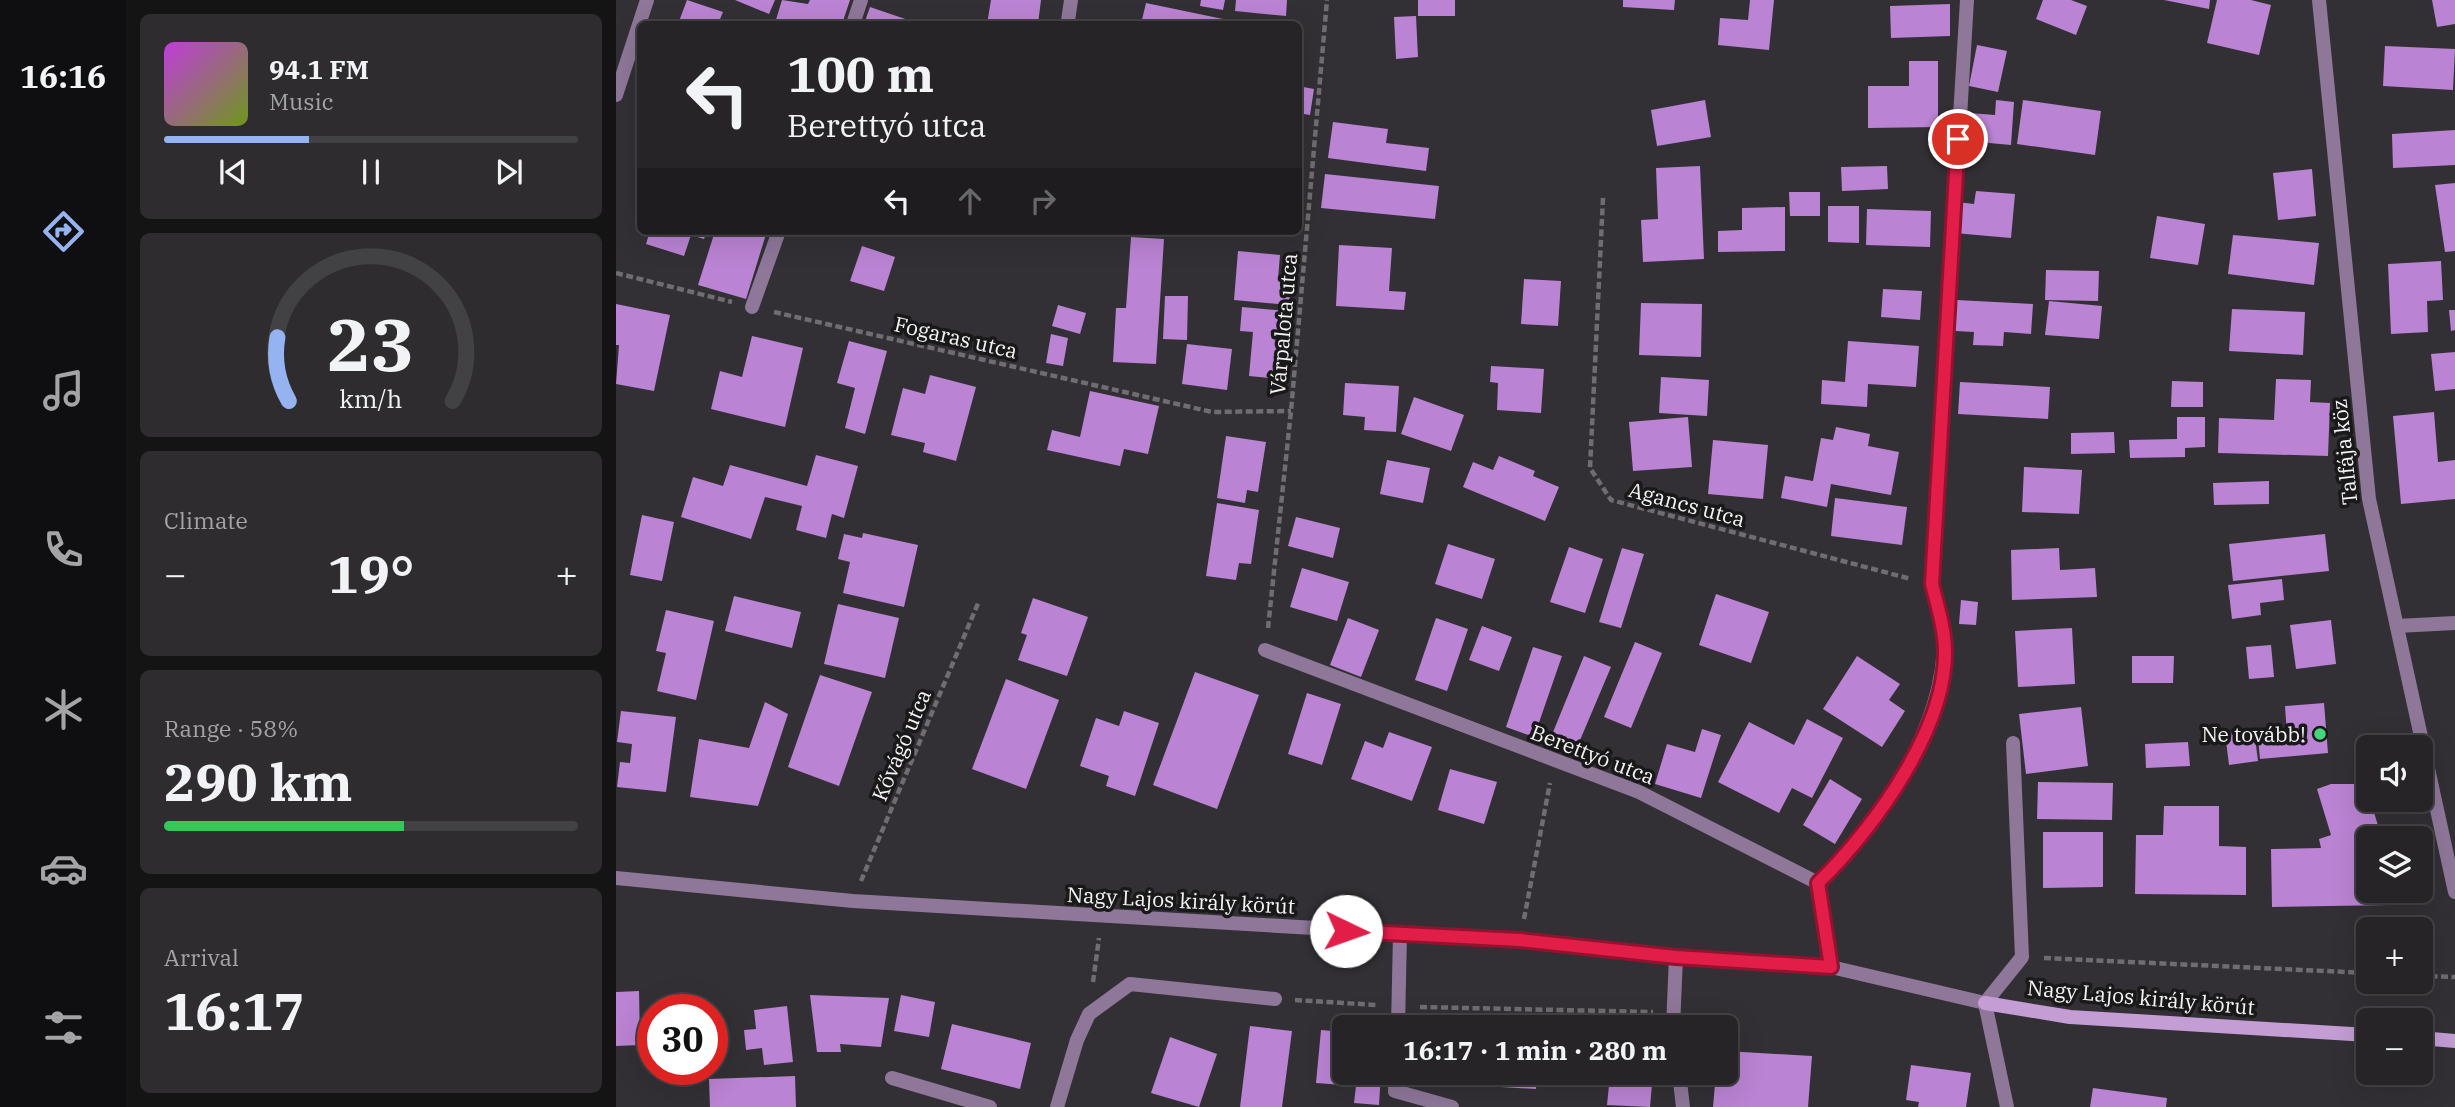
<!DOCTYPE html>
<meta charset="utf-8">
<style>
:root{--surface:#262427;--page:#2e2c2f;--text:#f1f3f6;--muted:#a4a4a7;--line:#424144;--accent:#95b2f1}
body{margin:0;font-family:"IBM Plex Serif",serif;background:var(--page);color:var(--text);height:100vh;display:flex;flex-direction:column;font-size:26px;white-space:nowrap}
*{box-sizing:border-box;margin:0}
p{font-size:23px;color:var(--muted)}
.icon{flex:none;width:38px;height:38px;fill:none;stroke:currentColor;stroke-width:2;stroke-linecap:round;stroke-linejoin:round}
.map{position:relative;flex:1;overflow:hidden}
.details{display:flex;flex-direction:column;gap:14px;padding:14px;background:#151415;width:490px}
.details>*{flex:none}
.hud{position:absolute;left:21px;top:21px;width:665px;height:214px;border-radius:10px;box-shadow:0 7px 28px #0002,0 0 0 2px var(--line);background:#262427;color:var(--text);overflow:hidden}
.fabs{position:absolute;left:1740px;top:735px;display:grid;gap:14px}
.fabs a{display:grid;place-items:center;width:77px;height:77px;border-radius:10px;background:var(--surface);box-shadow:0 7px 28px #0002,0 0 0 2px var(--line);font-size:35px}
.speed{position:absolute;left:21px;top:994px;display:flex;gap:14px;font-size:35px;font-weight:700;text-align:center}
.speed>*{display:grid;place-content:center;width:91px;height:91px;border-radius:50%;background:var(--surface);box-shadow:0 7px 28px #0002,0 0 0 2px var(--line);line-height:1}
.speed .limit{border:10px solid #d22;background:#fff;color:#111}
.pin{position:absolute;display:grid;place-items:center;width:60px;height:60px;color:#fff;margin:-30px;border:4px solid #fff;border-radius:50%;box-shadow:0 2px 7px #0007}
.me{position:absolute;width:77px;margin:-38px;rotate:93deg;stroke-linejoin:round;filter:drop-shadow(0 0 5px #0008)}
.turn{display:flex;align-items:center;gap:24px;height:147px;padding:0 35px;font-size:32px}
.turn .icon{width:91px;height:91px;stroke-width:2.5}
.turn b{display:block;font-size:49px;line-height:60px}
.lanes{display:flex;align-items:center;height:66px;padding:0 35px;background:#0003;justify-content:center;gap:35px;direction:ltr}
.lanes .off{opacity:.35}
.big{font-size:52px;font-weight:700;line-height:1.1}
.details .card{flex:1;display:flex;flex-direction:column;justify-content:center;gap:10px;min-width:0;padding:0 24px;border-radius:10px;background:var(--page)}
.details .dial{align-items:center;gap:0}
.dial svg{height:182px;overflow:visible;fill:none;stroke:var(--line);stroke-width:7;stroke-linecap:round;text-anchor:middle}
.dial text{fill:var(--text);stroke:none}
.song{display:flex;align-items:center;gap:21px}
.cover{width:84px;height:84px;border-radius:10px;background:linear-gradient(135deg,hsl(290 70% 55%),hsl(80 70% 35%))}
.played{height:7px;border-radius:4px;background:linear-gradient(90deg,var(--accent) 35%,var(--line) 35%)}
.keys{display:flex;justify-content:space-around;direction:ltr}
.heat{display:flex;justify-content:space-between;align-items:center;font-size:38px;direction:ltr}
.charge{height:10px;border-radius:5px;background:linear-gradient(90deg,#34c759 58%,var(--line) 0)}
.trip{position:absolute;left:716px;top:1015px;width:406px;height:70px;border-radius:10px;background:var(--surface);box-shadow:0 7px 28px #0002,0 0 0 2px var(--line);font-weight:700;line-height:70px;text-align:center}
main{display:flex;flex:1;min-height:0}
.tabs{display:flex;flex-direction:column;width:126px;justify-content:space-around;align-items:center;background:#0f0e10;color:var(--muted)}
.tabs .icon{width:49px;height:49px}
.tabs .active{color:var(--accent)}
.tabs b{font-size:32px;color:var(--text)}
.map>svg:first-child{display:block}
</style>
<main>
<nav class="tabs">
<b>16:16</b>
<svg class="icon active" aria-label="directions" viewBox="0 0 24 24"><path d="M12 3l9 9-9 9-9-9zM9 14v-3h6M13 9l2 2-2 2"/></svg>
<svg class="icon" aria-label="music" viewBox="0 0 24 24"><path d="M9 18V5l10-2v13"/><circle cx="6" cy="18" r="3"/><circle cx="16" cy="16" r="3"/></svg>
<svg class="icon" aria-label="phone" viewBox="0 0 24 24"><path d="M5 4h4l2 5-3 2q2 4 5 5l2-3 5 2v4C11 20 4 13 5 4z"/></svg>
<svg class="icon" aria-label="climate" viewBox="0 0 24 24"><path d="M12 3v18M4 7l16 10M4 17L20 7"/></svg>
<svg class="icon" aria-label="car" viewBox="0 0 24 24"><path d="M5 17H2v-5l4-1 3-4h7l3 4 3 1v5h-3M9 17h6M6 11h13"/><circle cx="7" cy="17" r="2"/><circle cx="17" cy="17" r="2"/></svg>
<svg class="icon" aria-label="filters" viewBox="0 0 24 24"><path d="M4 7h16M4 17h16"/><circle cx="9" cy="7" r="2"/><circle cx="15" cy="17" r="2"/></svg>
</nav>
<section class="details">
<div class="card">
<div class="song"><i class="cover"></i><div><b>94.1 FM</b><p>Music</p></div></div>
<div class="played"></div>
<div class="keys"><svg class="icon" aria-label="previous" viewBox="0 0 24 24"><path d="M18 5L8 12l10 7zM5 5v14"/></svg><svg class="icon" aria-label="pause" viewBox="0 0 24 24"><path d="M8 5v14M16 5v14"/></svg><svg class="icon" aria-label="next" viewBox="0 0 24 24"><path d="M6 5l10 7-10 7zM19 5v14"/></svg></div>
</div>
<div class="card dial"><svg viewBox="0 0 100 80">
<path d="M14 69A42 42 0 1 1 86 69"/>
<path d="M14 69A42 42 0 0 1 9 41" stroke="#95b2f1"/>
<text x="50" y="56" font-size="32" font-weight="700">23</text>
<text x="50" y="72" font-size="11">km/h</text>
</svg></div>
<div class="card"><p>Climate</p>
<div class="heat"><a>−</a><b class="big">19°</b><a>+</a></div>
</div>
<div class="card"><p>Range · 58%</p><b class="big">290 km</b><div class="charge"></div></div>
<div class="card"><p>Arrival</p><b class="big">16:17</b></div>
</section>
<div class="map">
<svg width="1839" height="1107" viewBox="0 0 1839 1107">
<rect width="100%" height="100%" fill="#323034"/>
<!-- building -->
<g fill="#ba83d3">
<polygon points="71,0 107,12 102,24 62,24"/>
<polygon points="119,0 159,0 153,14"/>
<polygon points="166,0 192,4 194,0 234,0 226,24 164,24 159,23"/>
<polygon points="375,0 425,0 422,24 371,24"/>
<polygon points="585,0 609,0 607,10 584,6"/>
<polygon points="620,0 671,0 670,16 619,11"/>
<rect x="802" y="0" width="37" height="16"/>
<polygon points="1007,0 1059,0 1058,10 1007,7"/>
<polygon points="1134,0 1158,0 1153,50 1102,45 1104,18 1132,20"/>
<polygon points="1427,0 1455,0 1471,6 1460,35 1420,19"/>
<polygon points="1548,0 1594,0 1593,9"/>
<polygon points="1601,0 1635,0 1655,5 1643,55 1591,43"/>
<polygon points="1816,0 1839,0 1839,24 1821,27"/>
<polygon points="530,3 607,19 606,24 525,24"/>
<polygon points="1334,4 1334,36 1275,38 1274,6"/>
<polygon points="254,7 304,24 248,24"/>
<polygon points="800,16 802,57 780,59 778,17"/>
<polygon points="1361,45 1391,51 1382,92 1353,86"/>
<polygon points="1769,46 1839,49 1837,90 1767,86"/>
<polygon points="1293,61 1322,61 1322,127 1252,128 1252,86 1293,86"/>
<polygon points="682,86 698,89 694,115 682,113"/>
<polygon points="1089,100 1095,137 1041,146 1035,110"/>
<polygon points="1380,100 1398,102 1395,145 1351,141 1353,113 1379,115"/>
<polygon points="1407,100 1485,111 1479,155 1401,144"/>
<polygon points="717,122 772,129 770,143 813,148 810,171 712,158"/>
<polygon points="1839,130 1839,165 1777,168 1776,134"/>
<polygon points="1084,166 1088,259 1027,262 1025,220 1042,219 1040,168"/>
<polygon points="1271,166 1272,189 1226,191 1225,167"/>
<polygon points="1696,169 1700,216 1662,220 1657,173"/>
<polygon points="709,174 823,186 819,219 705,208"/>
<polygon points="1839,183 1839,251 1829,252 1819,185"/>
<polygon points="1360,191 1399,194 1395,238 1338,233 1341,202 1358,204"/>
<polygon points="1173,192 1204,192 1204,216 1174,216"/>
<polygon points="1212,206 1243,206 1243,243 1212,242"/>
<polygon points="1169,207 1169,251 1102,252 1102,231 1126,230 1126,208"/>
<polygon points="1251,209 1315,211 1314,247 1250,245"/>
<polygon points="1541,216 1589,224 1582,265 1534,258"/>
<polygon points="34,231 91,231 88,239 75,235 68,256 30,244"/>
<polygon points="99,231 151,231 130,299 82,285"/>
<polygon points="1617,235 1703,243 1698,285 1612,274"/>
<polygon points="515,237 548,239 540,364 497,362 500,308 510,308"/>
<polygon points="723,245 776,248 773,291 790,292 788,310 720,306"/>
<polygon points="246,246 279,257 268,291 234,281"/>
<polygon points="622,251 664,255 662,279 675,280 673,305 618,300"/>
<polygon points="1825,261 1827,300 1811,301 1812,332 1775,334 1772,264"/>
<polygon points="1430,270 1483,271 1482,301 1429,300"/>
<polygon points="908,279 945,281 942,326 905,324"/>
<polygon points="1267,289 1306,291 1304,320 1265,317"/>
<polygon points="549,296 572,296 571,340 547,339"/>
<polygon points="1341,300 1417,304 1415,334 1388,332 1387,346 1357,345 1358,332 1339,331"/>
<polygon points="1433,301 1486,306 1483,339 1429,335"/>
<polygon points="1025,303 1086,304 1085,357 1023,355"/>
<polygon points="0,304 54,315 38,391 0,384 3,345 0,345"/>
<polygon points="442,305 470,313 464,334 436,326"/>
<polygon points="626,307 671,311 665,379 633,376 637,332 624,331"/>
<polygon points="1616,309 1689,312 1687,355 1613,351"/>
<polygon points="1833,310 1839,310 1839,330 1835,331"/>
<polygon points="435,334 452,338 447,366 430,363"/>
<polygon points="136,336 187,348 169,427 95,409 104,371 126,377"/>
<polygon points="233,341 271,351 249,434 229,428 239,388 221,383"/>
<polygon points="1232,341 1303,346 1300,387 1252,384 1251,407 1205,404 1206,380 1229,382"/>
<polygon points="571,344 616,349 611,390 566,384"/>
<polygon points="1839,352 1839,389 1819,391 1815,354"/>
<polygon points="875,366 928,369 925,413 881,410 882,383 874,382"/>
<polygon points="314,375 360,387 340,461 307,452 309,443 275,435 287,388 309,394"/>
<polygon points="1045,377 1093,380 1091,416 1043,413"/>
<polygon points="1660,379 1695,380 1694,402 1714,403 1712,456 1602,453 1603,418 1658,420"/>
<polygon points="1556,381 1587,382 1587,407 1555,407"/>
<polygon points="1344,382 1434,387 1432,419 1342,414"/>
<polygon points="729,383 783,386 780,432 748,430 749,417 727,415"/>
<polygon points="474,391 543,406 532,454 508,449 504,466 431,450 436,430 464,437"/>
<polygon points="798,397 848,415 835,451 785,434"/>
<polygon points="1818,412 1822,462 1839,460 1839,499 1785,504 1777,416"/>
<polygon points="1072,417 1076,467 1017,471 1013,422"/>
<polygon points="1561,417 1589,417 1589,447 1569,448 1569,457 1514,458 1513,440 1561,439"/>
<polygon points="1220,427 1254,434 1252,446 1283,452 1275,495 1215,484 1211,507 1165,498 1169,476 1197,481 1205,438 1217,440"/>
<polygon points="1498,432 1499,453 1455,454 1455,433"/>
<polygon points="610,436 650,442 642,492 631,490 629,503 601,498"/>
<polygon points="1097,440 1152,445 1147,499 1092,494"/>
<polygon points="200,455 242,466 228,518 216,514 210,538 180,530 186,506 149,497 135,539 65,517 77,477 107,486 114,465 191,486"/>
<polygon points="883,456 919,471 917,476 943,487 929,521 847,487 857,462 877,470"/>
<polygon points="771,460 814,468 807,503 764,494"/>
<polygon points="1408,467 1466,470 1463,514 1406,512"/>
<polygon points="1653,481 1653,504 1598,505 1597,483"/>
<polygon points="1219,498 1291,507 1286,545 1215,536"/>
<polygon points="601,503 643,510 635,564 623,563 620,580 590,576"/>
<polygon points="26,515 58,522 46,581 14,575"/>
<polygon points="680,517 724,528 717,558 672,546"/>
<polygon points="247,533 302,545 288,607 227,593 234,562 222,559 228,534 246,538"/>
<polygon points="1709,534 1713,571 1617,581 1613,544"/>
<polygon points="832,544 879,559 866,599 819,584"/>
<polygon points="953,547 987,559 969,613 934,602"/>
<polygon points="1006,548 1028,554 1005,628 983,622"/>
<polygon points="1443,548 1444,570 1479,568 1481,597 1396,600 1395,550"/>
<polygon points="686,568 733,582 721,621 674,607"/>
<polygon points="1666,579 1668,600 1644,603 1645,615 1616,619 1612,585"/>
<polygon points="1100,594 1153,612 1135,663 1083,645"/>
<polygon points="118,596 185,612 176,648 109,631"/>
<polygon points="417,598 472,617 451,676 402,660 411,635 405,633"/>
<polygon points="1345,600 1362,602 1360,625 1343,624"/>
<polygon points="222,604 283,618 269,678 208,664"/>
<polygon points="50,610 98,621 80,700 41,691 50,653 40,651"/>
<polygon points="732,618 763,630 745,677 714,665"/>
<polygon points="820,618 852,629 831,691 799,680"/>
<polygon points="1715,620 1720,664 1680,669 1674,625"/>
<polygon points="866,626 896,637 883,671 853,660"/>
<polygon points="1456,628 1459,684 1402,687 1399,631"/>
<polygon points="1019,642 1046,653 1015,728 988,717"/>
<polygon points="1655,645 1658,677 1633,679 1630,647"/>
<polygon points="917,647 946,656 918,737 890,727"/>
<polygon points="968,656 995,667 959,752 933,742"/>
<polygon points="1241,656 1284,684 1273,700 1289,711 1266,747 1207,709"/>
<polygon points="1516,656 1558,656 1557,683 1516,683"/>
<polygon points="579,672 643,695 601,809 537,785"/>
<polygon points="204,675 256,692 223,786 172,767"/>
<polygon points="390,679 443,700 410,789 356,769"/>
<polygon points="691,693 725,704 706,765 672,754"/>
<polygon points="149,702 172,714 142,806 74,797 83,739 133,748"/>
<polygon points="1708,703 1712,753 1644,759 1642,738 1671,735 1669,706"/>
<polygon points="1465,707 1472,766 1410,774 1403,714"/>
<polygon points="5,711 60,717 50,792 1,787 4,762 14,763 16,744 1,742"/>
<polygon points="508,711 543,723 519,796 490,786 493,776 464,766 480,718 503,726"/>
<polygon points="1191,719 1227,738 1196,798 1176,788 1163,813 1102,782 1133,722 1178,745"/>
<polygon points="1086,729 1105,735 1085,798 1039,784 1051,744 1079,752"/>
<polygon points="1638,730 1642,761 1613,765 1609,733"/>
<polygon points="773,732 816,747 796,801 735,779 749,741 767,748"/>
<polygon points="1572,742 1574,766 1530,768 1529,744"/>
<polygon points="834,769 881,782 868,824 822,810"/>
<polygon points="1214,779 1246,799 1219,844 1187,825"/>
<polygon points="1422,782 1497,783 1496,820 1421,819"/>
<polygon points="1715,784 1749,784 1766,838 1752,838 1752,891 1773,891 1773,905 1656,907 1655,849 1705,848 1703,839 1715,835 1701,789"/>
<polygon points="1548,806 1603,806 1603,846 1630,847 1630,895 1519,894 1520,835 1547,835"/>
<polygon points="1427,832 1487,832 1487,887 1427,888"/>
<polygon points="23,991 24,1045 0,1046 0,992"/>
<polygon points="194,995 273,998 265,1047 224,1044 225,1052 201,1052"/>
<polygon points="285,995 319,1002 313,1037 278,1031"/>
<polygon points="171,1006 177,1062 148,1065 146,1048 130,1050 128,1030 140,1029 138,1010"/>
<polygon points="336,1024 415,1043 404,1089 325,1069"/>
<polygon points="634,1026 676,1031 666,1107 624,1107"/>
<polygon points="705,1030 728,1032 728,1073 765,1073 763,1105 738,1103 740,1086 700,1083"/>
<polygon points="554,1037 601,1054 583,1107 535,1093"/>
<polygon points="1110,1051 1196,1056 1192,1107 1097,1107 1100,1073 1110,1073"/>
<polygon points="1295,1065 1355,1073 1350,1107 1302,1107 1303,1102 1290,1100"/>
<polygon points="836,1073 921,1073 920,1089 835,1084"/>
<polygon points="942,1073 1037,1073 1034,1107 991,1105 993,1085 942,1080"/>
<polygon points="179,1076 180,1107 94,1107 93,1079"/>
<polygon points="1477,1088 1551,1098 1550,1107 1474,1107"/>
</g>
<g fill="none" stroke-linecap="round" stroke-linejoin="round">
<!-- path -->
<g stroke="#6f6d71" stroke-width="4.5" stroke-dasharray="7 3.5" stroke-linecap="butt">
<polyline points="987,198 974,468 995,500 1295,579"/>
<polyline points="0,273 116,302"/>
<polyline points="158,312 596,412 675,411"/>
<polyline points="652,628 675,411 711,0"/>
<polyline points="245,881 363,601"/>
<polyline points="908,919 934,783"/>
<polyline points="1428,958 1752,973"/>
<polyline points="1804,976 1839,977"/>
<polyline points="477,982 483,938"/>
<polyline points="679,1000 761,1005"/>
<polyline points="804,1007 1037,1012"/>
</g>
<!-- lane -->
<polyline stroke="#8e7799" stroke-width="14" points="1369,1003 1406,957 1397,743"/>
<!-- street -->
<g stroke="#8e7799" stroke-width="14">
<polyline points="1703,0 1753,499 1839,892"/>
<polyline points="452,21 455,0"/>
<polyline points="237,24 245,0"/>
<polyline points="0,95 31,0"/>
<polyline points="136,307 163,231"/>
<polyline points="1781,626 1839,623"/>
<polyline points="649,650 1023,792 1202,883 1215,967"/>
<polyline points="0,878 237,901 904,940 1060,957 1215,967 1369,1003 1391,1107"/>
<path d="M1202 883C1263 823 1327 730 1328 642 1328 623 1320 602 1316 584L1351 0"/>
<polyline points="782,1027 784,934"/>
<polyline points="1057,1027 1060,957"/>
<polyline points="780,1073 779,1091 836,1107"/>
<polyline points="1063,1073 1067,1107"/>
<polyline points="276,1078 374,1107"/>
<polyline points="441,1107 461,1040 473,1014 514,984 659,999"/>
</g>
<!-- secondary -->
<g stroke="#c39dd4" stroke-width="14">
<polyline points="1369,1003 1454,1017 1752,1035"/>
<polyline points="1804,1038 1839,1041"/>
</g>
</g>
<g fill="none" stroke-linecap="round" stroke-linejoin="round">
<defs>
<path id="route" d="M730 931 904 940 1060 957 1215 967 1202 883C1258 829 1339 719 1328 637 1326 619 1320 601 1316 584L1342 139"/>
</defs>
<!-- route casing -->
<use href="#route" stroke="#92132f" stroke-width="18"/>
<!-- route -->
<use href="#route" stroke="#e11d48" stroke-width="12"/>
</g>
<!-- markers -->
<circle fill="#43d77b" stroke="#1a191a" stroke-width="2.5" cx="1704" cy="734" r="7"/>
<g text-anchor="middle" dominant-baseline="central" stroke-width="7" stroke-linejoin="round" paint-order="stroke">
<!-- street labels -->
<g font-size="21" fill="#f5f3f6" stroke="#1a191a">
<text transform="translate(667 324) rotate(-85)">Várpalota utca</text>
<text transform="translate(340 337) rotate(13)">Fogaras utca</text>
<text transform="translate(1728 452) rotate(-96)">Talfája köz</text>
<text transform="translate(1071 504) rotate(15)">Agancs utca</text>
<text transform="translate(285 745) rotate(-67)">Kővágó utca</text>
<text transform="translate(977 754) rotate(21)">Berettyó utca</text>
<text transform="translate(565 900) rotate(3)">Nagy Lajos király körút</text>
<text transform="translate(1525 997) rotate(5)">Nagy Lajos király körút</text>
</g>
<!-- poi labels -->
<g font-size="21" fill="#f5f3f6" stroke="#1a191a" text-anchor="end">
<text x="1690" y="734">Ne tovább!</text>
</g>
</g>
</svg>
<div class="fabs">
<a><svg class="icon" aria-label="sound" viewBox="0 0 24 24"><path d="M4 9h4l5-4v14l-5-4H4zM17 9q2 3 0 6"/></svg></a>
<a><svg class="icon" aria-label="layers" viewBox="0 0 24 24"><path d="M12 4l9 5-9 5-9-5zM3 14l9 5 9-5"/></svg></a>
<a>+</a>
<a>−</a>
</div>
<div class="speed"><div class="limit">30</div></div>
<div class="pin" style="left:1342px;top:139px;background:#d93025"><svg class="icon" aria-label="arrive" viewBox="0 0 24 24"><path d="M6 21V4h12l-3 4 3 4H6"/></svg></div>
<svg class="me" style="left:730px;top:931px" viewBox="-20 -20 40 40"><circle r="19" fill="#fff"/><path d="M0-13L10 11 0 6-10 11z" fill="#e11d48"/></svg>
<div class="trip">16:17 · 1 min · 280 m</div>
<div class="hud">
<div class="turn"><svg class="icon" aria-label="left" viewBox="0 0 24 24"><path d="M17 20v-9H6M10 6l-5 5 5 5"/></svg><div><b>100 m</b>Berettyó utca</div></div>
<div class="lanes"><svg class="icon" aria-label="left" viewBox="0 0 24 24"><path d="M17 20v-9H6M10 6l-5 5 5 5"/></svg><svg class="icon off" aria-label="ahead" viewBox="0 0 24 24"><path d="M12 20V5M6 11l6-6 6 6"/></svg><svg class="icon off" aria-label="right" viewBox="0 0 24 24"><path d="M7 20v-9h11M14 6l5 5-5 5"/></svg></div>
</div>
</div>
</main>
